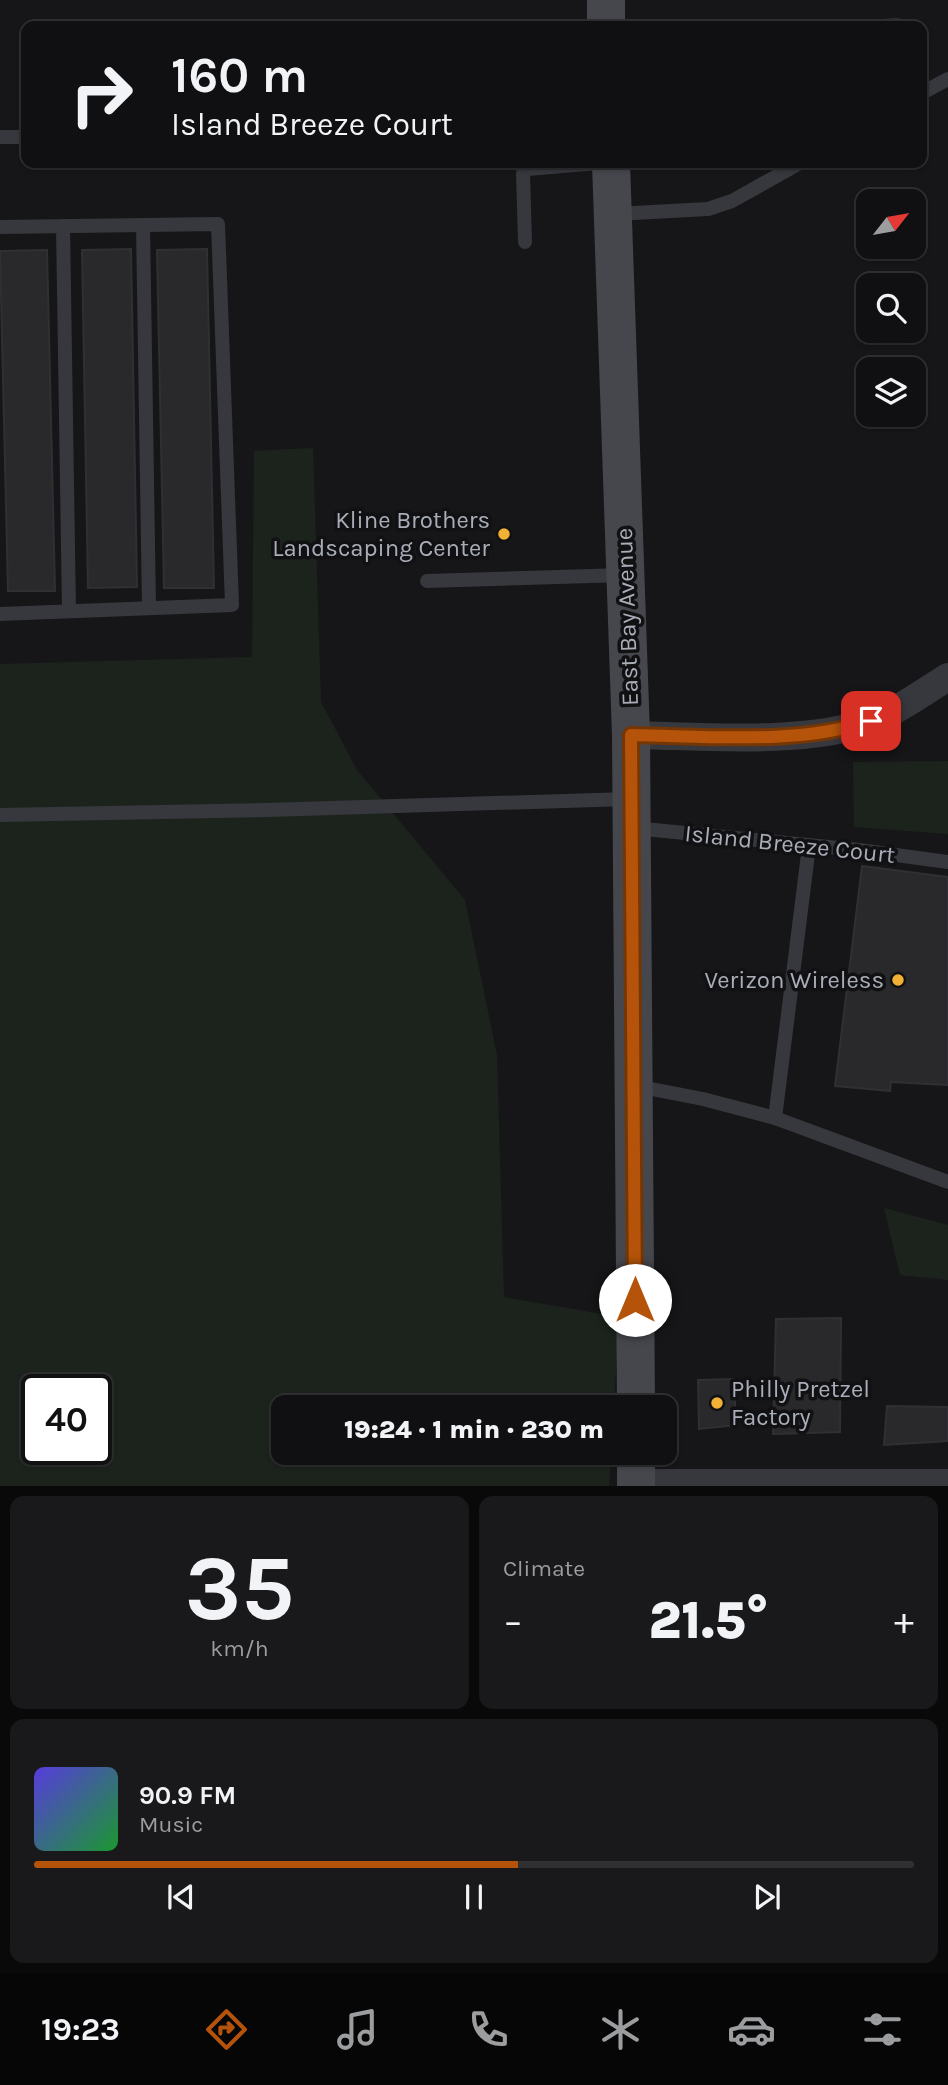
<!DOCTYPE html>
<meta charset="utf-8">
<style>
:root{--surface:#101012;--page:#19191b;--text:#f1f3f6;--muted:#9c9d9f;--line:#303032;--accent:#b45309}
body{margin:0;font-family:Karla,sans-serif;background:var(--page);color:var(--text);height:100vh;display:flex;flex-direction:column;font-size:26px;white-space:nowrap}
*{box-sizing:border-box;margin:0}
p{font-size:23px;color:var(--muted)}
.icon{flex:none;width:38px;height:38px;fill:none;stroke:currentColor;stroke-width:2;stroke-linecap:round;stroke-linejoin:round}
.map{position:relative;height:1486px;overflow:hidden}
.drawer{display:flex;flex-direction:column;gap:10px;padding:10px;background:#09090a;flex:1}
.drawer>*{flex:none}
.top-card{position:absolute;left:21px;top:21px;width:906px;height:147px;border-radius:14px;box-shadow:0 2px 5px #0004,0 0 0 2px var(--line);background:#101012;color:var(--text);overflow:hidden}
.needle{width:46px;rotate:59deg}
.controls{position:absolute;left:856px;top:189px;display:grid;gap:14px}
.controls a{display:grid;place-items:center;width:70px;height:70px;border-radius:14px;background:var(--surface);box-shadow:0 2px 5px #0004,0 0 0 2px var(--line);font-size:35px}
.speed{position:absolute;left:21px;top:1374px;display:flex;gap:14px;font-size:35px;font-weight:700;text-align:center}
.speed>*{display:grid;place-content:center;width:91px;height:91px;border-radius:50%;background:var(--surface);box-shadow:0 2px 5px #0004,0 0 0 2px var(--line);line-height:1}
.speed .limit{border:4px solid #111;border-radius:10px;background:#fff;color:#111}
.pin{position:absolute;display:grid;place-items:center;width:60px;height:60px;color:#fff;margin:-30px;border-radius:14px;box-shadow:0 4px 10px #0006}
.me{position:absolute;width:77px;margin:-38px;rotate:0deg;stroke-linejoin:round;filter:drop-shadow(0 0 5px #0008)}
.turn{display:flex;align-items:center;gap:24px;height:147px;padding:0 35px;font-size:32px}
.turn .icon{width:91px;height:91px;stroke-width:2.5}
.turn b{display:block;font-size:49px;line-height:60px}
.big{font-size:52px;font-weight:800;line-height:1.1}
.drawer .tile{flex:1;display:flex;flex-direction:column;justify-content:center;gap:10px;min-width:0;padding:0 24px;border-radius:14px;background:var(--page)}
.drawer .dial{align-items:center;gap:0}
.dial b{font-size:91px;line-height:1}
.song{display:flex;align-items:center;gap:21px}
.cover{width:84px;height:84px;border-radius:10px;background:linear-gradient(135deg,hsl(250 70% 55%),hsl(130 70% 35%))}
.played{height:7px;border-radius:4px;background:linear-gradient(90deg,var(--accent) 55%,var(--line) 55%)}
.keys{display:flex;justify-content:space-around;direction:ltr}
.heat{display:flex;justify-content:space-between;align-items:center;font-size:38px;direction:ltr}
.drawer .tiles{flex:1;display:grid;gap:10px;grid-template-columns:1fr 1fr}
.tile:last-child{grid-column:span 2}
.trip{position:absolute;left:271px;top:1395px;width:406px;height:70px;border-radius:14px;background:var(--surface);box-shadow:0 2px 5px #0004,0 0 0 2px var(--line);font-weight:800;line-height:70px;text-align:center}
.tab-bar{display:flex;height:112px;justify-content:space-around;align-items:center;background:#060607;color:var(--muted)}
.tab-bar .icon{width:49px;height:49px}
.tab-bar .current{color:var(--accent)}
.tab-bar b{font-size:32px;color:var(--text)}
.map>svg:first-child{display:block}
</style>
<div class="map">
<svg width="948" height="1487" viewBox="0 0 948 1487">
<rect width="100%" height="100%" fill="#161618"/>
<!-- green -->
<g fill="#1c231d" fill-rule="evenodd">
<path d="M313 448 321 702 357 770 465 900 497 1055 504 1297 619 1317 614 1407H284V1452L611 1453 609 1486H0V664L252 657 254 451ZM37 1390H96V1449H37Z"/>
<polygon points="948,761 948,834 854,827 853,762"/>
<polygon points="884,1208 948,1225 948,1280 900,1275"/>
</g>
<!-- water -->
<polygon fill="#2c353c" points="898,18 906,21 908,26 775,26"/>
<!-- building -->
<g fill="#29292c" stroke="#303034" stroke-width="2">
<polygon points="131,249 137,587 88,588 82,250"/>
<polygon points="207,249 214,588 164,588 157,250"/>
<polygon points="47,250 55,591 8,591 0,251"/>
<polygon points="862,866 948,877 948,1085 891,1082 890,1091 835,1086"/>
<polygon points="841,1318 840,1432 773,1434 776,1319"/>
<polygon points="734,1379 736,1425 699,1429 698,1380"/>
<polygon points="887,1406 948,1407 948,1441 884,1445"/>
</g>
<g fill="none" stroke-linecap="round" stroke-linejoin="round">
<!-- lane -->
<g stroke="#37383d" stroke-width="14">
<polyline points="922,93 948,79"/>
<polyline points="0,137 26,137"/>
<polyline points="615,214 708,209 732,201 800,163"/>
<polyline points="143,225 149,608"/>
<polyline points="63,226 69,611"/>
<polyline points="0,227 218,224 232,605 0,614"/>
<polyline points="525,242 523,173 527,169 598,163"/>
<polyline points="427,581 624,575"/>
<polyline points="0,815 267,810 629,799"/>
<polyline points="634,828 859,850 948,862"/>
<polyline points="636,1086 703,1099 775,1118 948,1182"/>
<polyline points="775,1118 809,846"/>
</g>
<!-- street -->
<g stroke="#37383d" stroke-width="28">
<path d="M631 735C701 736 803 745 868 722 897 712 922 693 948 677"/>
<polyline points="636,1483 948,1483"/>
</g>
<!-- secondary -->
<g stroke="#45474d" stroke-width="38">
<polyline points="606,0 606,26"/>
<polyline points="611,163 631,735 636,1407"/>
<polyline points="636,1452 636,1487"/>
</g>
</g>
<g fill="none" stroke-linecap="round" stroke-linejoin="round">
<defs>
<path id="route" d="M635 1300 631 735C708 736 798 745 871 721"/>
</defs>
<!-- route casing -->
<use href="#route" stroke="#753606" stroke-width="18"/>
<!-- route -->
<use href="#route" stroke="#b45309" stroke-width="12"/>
</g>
<!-- markers -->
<g fill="#f2b134" stroke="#111113" stroke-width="2.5">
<circle cx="504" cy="534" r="7"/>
<circle cx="898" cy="980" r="7"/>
<circle cx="717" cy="1403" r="7"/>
</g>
<g text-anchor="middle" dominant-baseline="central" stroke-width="7" stroke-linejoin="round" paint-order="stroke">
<!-- poi labels -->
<g font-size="24" fill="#a8adb8" stroke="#111113" text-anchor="end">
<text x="490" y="520">Kline Brothers<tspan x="490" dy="28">Landscaping Center</tspan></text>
<text x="884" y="980">Verizon Wireless</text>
<text x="731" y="1389" text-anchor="start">Philly Pretzel<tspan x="731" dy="28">Factory</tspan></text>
</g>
<!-- street labels -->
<g font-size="24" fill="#a8adb8" stroke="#111113">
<text transform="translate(627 617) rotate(-92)">East Bay Avenue</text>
<text transform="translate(790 844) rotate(6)">Island Breeze Court</text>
</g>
</g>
</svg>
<div class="controls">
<a><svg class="needle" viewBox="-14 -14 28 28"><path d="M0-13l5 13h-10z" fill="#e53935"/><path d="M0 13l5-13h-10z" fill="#9c9d9f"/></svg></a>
<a><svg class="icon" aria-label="search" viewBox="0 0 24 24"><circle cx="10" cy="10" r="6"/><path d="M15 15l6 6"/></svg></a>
<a><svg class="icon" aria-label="layers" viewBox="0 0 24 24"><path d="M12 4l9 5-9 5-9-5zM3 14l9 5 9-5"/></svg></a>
</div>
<div class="speed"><div class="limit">40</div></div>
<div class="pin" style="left:871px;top:721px;background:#d93025"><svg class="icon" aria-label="arrive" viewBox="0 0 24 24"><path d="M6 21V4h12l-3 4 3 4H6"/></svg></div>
<svg class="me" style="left:635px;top:1300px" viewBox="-20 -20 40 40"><circle r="19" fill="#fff"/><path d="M0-13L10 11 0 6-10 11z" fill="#b45309"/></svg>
<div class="trip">19:24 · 1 min · 230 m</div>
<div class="top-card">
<div class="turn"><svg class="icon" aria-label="right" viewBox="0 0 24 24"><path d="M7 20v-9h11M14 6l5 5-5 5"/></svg><div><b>160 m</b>Island Breeze Court</div></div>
</div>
</div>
<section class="drawer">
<div class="tiles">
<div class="tile dial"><b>35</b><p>km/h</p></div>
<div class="tile"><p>Climate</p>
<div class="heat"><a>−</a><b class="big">21.5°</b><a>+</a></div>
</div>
<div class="tile">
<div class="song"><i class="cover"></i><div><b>90.9 FM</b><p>Music</p></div></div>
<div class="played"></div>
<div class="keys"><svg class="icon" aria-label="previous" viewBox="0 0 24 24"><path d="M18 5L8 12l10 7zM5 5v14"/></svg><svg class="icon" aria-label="pause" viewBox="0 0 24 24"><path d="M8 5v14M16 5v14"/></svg><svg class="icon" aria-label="next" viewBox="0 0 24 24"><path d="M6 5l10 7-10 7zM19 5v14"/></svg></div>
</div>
</div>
</section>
<nav class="tab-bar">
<b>19:23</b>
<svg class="icon current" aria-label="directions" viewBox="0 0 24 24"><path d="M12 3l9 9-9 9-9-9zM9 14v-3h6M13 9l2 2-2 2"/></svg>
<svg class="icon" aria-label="music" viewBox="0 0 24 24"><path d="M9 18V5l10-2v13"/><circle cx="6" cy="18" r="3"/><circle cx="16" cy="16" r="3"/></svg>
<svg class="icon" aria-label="phone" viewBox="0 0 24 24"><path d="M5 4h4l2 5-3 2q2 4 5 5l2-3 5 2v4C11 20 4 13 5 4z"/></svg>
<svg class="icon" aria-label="climate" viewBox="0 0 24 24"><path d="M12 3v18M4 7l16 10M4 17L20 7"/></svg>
<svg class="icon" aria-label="car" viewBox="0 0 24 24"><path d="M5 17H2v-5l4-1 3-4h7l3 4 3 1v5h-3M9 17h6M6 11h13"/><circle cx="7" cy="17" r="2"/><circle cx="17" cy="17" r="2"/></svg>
<svg class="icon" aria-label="filters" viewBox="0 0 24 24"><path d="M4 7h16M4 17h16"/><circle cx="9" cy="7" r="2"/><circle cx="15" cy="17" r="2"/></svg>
</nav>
